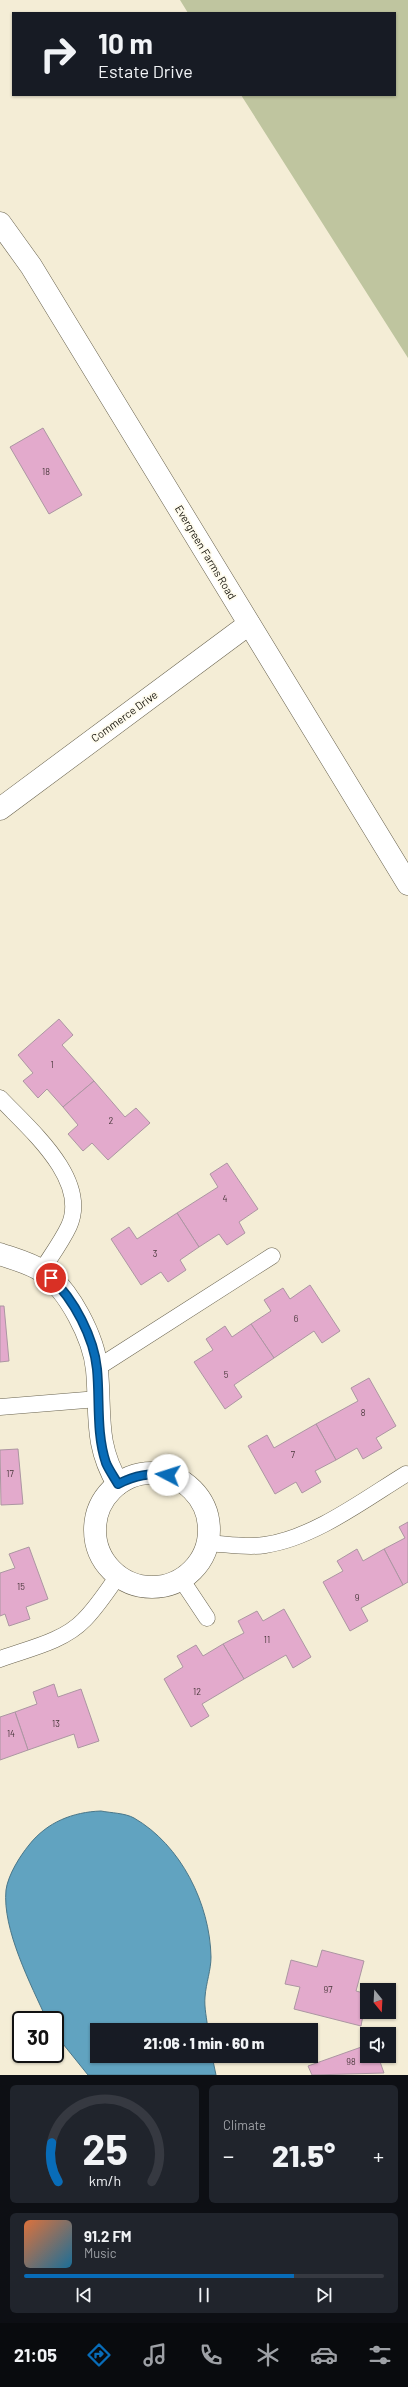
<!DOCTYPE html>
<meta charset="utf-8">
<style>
:root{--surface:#171b24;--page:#20242c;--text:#f1f3f6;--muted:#9ea1a6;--line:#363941;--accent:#086cb8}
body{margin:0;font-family:Barlow,sans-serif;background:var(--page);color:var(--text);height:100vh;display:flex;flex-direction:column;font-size:15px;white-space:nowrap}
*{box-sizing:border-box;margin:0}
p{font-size:13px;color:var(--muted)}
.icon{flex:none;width:22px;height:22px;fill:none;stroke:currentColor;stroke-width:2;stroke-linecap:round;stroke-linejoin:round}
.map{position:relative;height:2075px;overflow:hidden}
.side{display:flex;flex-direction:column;gap:10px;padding:10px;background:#0d0f14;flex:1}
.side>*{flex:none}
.hud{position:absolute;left:12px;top:12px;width:384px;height:84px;border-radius:0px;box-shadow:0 1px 3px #0004;background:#171b24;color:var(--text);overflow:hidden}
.needle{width:26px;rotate:162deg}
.fabs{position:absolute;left:360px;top:1983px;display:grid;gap:8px}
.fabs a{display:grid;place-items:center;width:36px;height:36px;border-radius:0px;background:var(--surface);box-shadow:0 1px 3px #0004;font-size:20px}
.speed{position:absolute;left:12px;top:2011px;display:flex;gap:8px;font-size:20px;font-weight:700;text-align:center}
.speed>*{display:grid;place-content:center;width:52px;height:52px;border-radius:50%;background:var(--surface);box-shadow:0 1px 3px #0004;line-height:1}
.speed .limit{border:2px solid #111;border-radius:6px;background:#fff;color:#111}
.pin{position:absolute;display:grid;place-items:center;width:34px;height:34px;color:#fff;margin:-17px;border:2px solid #fff;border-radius:50%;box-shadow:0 1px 4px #0007}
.me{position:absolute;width:44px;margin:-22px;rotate:275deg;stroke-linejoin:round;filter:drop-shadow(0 0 3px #0008)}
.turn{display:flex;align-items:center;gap:14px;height:84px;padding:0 20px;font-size:18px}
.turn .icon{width:52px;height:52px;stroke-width:2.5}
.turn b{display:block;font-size:28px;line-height:34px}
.big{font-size:30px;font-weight:800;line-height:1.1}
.side .card{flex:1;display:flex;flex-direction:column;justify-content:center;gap:6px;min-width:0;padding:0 14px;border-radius:6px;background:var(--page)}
.side .dial{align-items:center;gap:0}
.dial svg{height:104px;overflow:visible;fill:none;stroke:var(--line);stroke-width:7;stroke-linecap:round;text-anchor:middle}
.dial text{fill:var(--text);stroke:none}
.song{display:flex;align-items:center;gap:12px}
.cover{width:48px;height:48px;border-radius:6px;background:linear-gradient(135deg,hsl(20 70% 55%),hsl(200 70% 35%))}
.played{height:4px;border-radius:2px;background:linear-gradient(90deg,var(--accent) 75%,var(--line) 75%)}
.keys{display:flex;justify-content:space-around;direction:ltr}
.heat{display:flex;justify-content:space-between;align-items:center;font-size:22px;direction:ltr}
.side .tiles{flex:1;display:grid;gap:10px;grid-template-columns:1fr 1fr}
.card:last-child{grid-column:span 2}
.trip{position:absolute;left:90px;top:2023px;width:228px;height:40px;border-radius:0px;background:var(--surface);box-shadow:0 1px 3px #0004;font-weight:800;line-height:40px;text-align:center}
.dock{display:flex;height:64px;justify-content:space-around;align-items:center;background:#090b0e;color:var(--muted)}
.dock .icon{width:28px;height:28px}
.dock .on{color:var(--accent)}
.dock b{font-size:18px;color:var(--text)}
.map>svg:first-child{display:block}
</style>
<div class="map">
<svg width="408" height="2075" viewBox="0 0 408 2075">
<rect width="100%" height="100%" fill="#f4edd6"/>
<!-- green -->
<polygon fill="#bfc59f" points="180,0 408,0 408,358 241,95 395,95 395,13 188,13"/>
<!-- water -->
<path fill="#61a3c0" stroke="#4a7789" d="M101 1811C111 1813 125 1813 134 1818 181 1845 210 1904 211 1957 211 1970 206 1983 205 1997 204 2007 207 2020 208 2030H97V2056H212L216 2075H88L55 2034V2020H47C31 1985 2 1929 6 1890 8 1875 20 1856 29 1845 47 1822 73 1812 101 1811Z"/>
<!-- building -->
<g fill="#e3aacc" stroke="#ac96a2">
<polygon points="43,428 82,495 49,514 10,447"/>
<polygon points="59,1019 73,1035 62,1045 94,1081 63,1107 47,1089 38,1098 23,1081 33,1073 18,1055"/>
<polygon points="94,1081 125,1117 136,1108 150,1123 108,1160 92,1143 83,1151 68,1134 78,1125 63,1107"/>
<polygon points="227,1163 258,1209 239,1222 245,1233 227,1245 219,1234 199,1247 177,1213 218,1187 210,1174"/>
<polygon points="177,1213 199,1247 180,1260 186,1270 168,1282 161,1272 141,1285 111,1239 129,1227 137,1239"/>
<polygon points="310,1285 340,1331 322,1343 314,1331 274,1358 251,1324 271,1311 264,1300 283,1288 290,1299"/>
<polygon points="0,1306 4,1306 9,1361 0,1362"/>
<polygon points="251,1324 274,1358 234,1385 242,1397 225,1409 194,1362 213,1350 206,1339 225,1326 232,1337"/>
<polygon points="369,1378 396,1426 376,1438 382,1448 363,1459 357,1448 336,1460 316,1424 358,1401 351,1388"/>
<polygon points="316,1424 336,1460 315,1471 321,1482 302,1493 296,1482 275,1494 248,1446 267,1435 274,1448"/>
<polygon points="18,1449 23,1504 1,1505 0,1450"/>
<polygon points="408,1522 408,1582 403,1585 384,1549 405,1538 399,1527"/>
<polygon points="29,1547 48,1599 26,1607 30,1619 9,1626 5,1614 0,1616 0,1573 15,1568 9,1554"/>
<polygon points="357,1549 363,1561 384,1549 403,1585 361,1608 368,1621 350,1631 323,1582 343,1571 337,1561"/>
<polygon points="284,1609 311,1657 293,1668 286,1655 244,1679 223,1644 244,1633 238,1621 257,1611 263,1621"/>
<polygon points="223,1644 244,1679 202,1704 209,1716 191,1727 164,1679 183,1667 177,1656 196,1645 203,1656"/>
<polygon points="54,1684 58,1697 81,1689 99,1741 78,1748 74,1734 28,1750 15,1712 37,1704 33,1692"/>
<polygon points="15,1712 28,1750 0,1760 0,1717"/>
<polygon points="322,1950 364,1961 356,1991 367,1994 361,2026 294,2009 300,1987 285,1984 291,1960 317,1967"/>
<polygon points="367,2045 367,2056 378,2056 384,2073 312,2075 308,2066"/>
</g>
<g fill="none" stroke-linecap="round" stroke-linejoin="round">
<defs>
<g id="service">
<path d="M0 1098C28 1128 90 1179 69 1226 62 1241 51 1256 42 1270"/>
<polyline points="97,1368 272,1256"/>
<polyline points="0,1407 98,1399"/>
<path d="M207 1543C226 1544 247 1548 265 1545 314 1538 365 1499 406 1474"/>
<polyline points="181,1579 207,1618"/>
<path d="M0 1659C27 1649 63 1642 84 1620 97 1607 107 1591 118 1576"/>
</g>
<g id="minor">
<polyline points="0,223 31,266 408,884"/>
<polyline points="0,809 249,624"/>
<path d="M0 1254C14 1259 30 1263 42 1271 69 1289 94 1338 97 1370 101 1414 94 1444 118 1484"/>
<circle cx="152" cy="1530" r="57"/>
</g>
</defs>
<!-- service casing -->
<use href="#service" stroke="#69634f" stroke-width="17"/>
<!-- minor casing -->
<use href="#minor" stroke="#69634f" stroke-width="23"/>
<!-- service -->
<use href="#service" stroke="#fff" stroke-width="16"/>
<!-- minor -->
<use href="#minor" stroke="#fff" stroke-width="22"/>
</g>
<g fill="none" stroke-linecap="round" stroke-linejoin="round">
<defs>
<path id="route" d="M51 1278C74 1299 94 1338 97 1369 100 1400 96 1433 106 1463 109 1470 114 1477 118 1484 136 1475 149 1473 168 1475"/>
</defs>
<!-- route casing -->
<use href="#route" stroke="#054678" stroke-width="10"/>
<!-- route -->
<use href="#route" stroke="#086cb8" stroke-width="7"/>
</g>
<g text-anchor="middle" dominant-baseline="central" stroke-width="3.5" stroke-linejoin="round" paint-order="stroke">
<!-- number labels -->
<g font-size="9" fill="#48373a">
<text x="46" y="471">18</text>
<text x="52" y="1064">1</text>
<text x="111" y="1120">2</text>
<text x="225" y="1198">4</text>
<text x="155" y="1253">3</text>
<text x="296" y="1318">6</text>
<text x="226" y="1374">5</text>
<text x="363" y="1412">8</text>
<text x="293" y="1454">7</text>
<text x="10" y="1473">17</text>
<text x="21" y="1586">15</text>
<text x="357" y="1597">9</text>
<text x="267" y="1639">11</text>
<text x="197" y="1691">12</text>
<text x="56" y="1723">13</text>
<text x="11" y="1733">14</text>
<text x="328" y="1989">97</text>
<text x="351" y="2061">98</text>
</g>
<!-- street labels -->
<g font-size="11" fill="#141109" stroke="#fefbed">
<text transform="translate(206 552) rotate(59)">Evergreen Farms Road</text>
<text transform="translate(124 716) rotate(-36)">Commerce Drive</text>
</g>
</g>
</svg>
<div class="fabs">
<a><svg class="needle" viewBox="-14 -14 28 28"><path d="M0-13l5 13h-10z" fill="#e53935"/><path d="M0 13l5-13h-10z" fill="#9ea1a6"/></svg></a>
<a><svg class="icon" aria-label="sound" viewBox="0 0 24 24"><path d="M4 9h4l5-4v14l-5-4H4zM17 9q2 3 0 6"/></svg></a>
</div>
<div class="speed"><div class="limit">30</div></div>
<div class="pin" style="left:51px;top:1278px;background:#d93025"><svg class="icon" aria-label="arrive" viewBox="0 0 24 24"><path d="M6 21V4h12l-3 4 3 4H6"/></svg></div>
<svg class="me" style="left:168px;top:1475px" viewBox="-20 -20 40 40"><circle r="19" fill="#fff"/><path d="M0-13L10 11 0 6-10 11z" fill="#086cb8"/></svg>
<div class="trip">21:06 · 1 min · 60 m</div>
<div class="hud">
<div class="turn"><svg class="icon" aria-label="right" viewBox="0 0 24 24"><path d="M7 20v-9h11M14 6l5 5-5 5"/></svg><div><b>10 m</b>Estate Drive</div></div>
</div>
</div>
<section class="side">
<div class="tiles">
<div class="card dial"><svg viewBox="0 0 100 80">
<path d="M14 69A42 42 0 1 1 86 69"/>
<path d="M14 69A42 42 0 0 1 9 39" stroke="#086cb8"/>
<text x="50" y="56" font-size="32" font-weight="700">25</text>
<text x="50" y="72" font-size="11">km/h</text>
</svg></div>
<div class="card"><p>Climate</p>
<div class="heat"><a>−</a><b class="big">21.5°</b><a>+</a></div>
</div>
<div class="card">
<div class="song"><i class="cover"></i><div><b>91.2 FM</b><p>Music</p></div></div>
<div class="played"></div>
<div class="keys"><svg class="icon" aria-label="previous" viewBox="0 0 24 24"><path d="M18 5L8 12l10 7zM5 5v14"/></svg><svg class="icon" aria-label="pause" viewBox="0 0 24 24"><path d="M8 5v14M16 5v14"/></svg><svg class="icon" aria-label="next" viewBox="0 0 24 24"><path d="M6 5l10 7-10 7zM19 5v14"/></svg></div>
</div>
</div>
</section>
<nav class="dock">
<b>21:05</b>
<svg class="icon on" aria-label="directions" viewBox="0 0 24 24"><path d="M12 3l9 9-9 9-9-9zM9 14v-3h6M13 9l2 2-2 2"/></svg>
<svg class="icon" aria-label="music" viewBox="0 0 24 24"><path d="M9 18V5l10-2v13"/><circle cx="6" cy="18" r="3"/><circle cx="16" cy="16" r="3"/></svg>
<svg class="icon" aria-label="phone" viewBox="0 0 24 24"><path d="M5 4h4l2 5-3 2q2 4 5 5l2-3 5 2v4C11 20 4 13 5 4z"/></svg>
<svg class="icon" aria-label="climate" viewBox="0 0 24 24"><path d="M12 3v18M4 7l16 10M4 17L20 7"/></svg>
<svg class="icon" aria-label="car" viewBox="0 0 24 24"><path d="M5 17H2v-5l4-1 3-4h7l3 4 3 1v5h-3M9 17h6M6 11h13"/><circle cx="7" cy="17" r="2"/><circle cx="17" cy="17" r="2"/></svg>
<svg class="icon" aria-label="filters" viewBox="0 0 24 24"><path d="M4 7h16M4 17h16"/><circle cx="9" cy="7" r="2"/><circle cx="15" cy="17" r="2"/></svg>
</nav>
